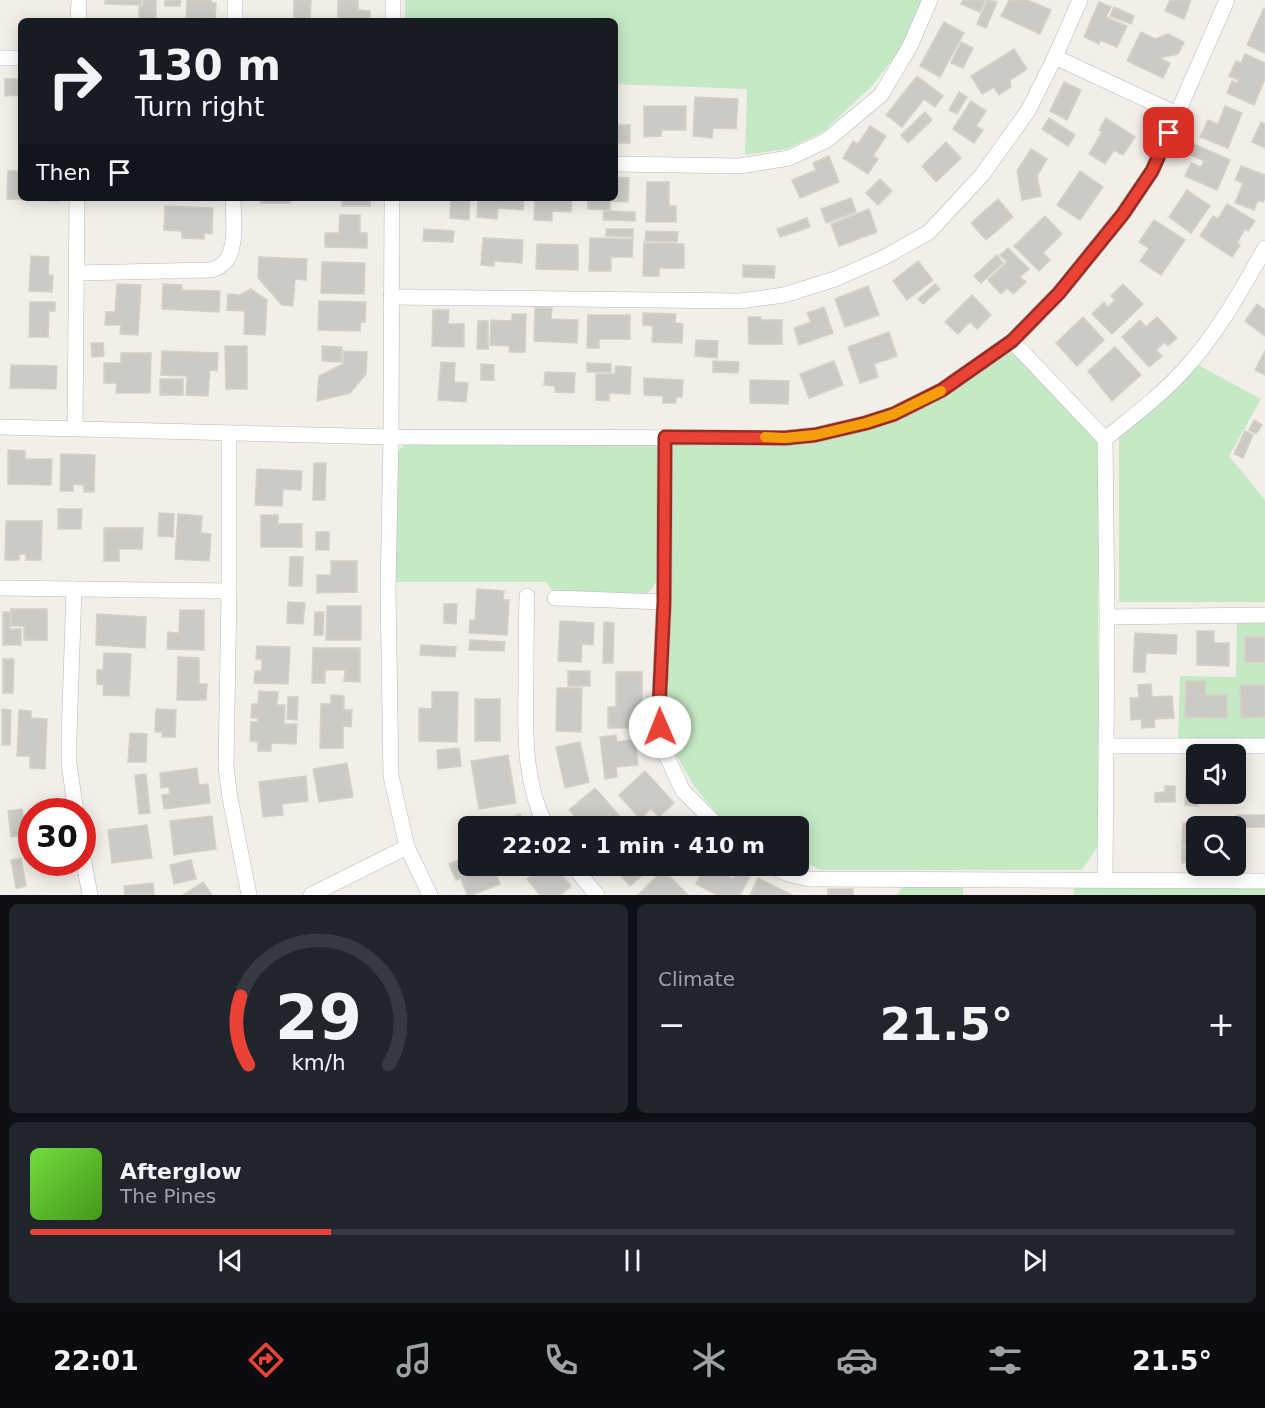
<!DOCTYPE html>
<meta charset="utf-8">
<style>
:root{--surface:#171b24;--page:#20242c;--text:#f1f3f6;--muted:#9ea1a6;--line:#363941;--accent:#ea4335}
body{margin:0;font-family:"DejaVu Sans",sans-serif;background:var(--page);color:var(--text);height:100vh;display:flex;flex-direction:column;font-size:22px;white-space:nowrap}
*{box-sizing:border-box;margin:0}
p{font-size:20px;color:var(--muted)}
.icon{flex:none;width:33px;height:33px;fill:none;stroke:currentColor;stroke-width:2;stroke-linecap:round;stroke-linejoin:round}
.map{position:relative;height:895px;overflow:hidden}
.panel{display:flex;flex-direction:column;gap:9px;padding:9px;background:#0d0f14;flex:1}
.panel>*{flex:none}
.top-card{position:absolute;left:18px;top:18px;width:600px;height:183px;border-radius:9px;box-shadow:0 3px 15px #0003;background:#171b24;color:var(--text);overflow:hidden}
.fabs{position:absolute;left:1186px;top:744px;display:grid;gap:12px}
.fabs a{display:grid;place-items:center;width:60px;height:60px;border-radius:9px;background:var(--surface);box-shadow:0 3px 15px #0003;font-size:30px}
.speed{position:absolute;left:18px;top:798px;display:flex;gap:12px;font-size:30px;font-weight:700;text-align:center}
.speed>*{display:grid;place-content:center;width:78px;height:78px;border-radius:50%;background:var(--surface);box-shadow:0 3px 15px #0003;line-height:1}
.speed .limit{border:9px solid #d22;background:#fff;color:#111}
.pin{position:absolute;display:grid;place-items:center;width:51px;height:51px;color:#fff;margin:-26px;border-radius:12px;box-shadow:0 3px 9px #0006}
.me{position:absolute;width:66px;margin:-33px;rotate:359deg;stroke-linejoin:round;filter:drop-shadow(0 0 4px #0008)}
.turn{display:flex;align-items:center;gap:21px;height:126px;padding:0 18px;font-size:27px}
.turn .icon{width:78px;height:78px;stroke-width:2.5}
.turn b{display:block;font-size:42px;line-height:51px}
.then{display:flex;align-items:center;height:57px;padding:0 18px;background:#0003;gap:12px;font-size:22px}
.big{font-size:45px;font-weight:700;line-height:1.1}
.panel .card{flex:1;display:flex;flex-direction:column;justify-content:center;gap:9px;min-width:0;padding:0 21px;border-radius:9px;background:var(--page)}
.panel .dial{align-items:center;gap:0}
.dial svg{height:156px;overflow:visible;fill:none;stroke:var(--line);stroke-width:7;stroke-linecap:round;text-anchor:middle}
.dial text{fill:var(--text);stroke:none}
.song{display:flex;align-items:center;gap:18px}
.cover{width:72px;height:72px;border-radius:9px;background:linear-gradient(135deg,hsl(100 70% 55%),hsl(100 70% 35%))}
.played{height:6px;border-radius:3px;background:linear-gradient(90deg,var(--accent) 25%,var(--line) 25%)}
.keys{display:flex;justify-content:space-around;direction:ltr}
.heat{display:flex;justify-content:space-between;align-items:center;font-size:33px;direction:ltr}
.panel .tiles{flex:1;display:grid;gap:9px;grid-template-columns:1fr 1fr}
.card:last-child{grid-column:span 2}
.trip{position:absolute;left:458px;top:816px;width:351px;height:60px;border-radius:9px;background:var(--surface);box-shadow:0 3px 15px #0003;font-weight:700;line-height:60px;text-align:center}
.dock{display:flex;height:96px;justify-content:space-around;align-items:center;background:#090b0e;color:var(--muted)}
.dock .icon{width:42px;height:42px}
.dock .active{color:var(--accent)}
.dock b{font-size:27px;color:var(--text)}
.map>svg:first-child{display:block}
</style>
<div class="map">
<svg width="1265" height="895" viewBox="0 0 1265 895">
<rect width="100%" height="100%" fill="#f1efe8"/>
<!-- green -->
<g fill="#c5e8c5">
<polygon points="405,0 924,0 905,43 872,86 823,132 787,149 745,155 747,89 615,84 615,21 405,21"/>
<polygon points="1011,348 1098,440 1098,846 1082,870 821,870 798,859 798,826 735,826 718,815 694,786 670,744 666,708 671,443 785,442 895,417"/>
<polygon points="1198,365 1261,399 1229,456 1265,500 1265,602 1119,602 1119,437 1186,379"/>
<polygon points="661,440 659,575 653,588 641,598 556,596 546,582 395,582 398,452 407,441"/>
<polygon points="1237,621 1265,621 1265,741 1178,741 1180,676 1236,677"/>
<polygon points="905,884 964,884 963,895 897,895"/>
<polygon points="1074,886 1265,888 1265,895 1074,895"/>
</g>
<!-- building -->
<g fill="#cccac5" stroke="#d6d1c6" stroke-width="1.5">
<polygon points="105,0 141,0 141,5 105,4"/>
<polygon points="143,0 156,0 156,21 139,21 139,6 143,6"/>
<polygon points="165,0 181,0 180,6 165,6"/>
<polygon points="187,0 211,0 211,2 216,3 215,19 186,18"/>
<polygon points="294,0 311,0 310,20 294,20"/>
<polygon points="338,0 358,0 358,10 370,11 370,21 338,21"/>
<polygon points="963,0 985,0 980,12 961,4"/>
<polygon points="987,0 997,2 986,28 977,24"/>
<polygon points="1009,0 1027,0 1051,10 1040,34 1001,16"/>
<polygon points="1170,0 1191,0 1184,19 1165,11"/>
<polygon points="1099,2 1111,7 1106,17 1127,26 1117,47 1100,40 1099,44 1084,37"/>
<polygon points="1114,7 1134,16 1131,24 1110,16"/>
<polygon points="1264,8 1265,9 1265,53 1247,45"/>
<polygon points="944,22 964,33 940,77 920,66"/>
<polygon points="1141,32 1155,39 1168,34 1184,42 1178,54 1159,58 1170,63 1163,78 1127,61"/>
<polygon points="961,42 973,48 963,68 951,63"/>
<polygon points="1014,49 1027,69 1010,80 1011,87 999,95 994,87 982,94 971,76"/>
<polygon points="1245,54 1265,63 1265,79 1254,105 1227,93 1232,81 1237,83 1238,80 1229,76 1236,61 1241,63"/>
<polygon points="917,76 943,96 935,107 924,99 902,127 886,115"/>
<polygon points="5,79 20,79 20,95 5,96"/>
<polygon points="1064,82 1081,90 1067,120 1050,111"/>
<polygon points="959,92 967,97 957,114 949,110"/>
<polygon points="695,97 738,99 736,129 713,128 712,138 693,136"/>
<polygon points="971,101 986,111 976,126 983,130 974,143 953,129"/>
<polygon points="644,106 686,106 686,130 662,130 661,136 644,137"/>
<polygon points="1225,106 1242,113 1228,148 1200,137 1208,120 1218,124"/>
<polygon points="925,112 932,120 908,143 901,135"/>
<polygon points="1049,118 1075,135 1068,146 1042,129"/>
<polygon points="1106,118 1135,137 1123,155 1114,150 1105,164 1089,154 1102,132 1099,130"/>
<polygon points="1261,122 1265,124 1265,148 1252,142"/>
<rect x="615" y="125" width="15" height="18"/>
<polygon points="870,126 886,136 873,156 878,159 868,174 843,158 853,141 858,144"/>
<polygon points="946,142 961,158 936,182 922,166"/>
<polygon points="1194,144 1230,160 1217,190 1185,176 1191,163 1201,167 1204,161 1189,154"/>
<polygon points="1031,149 1047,159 1037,176 1041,196 1022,200 1017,171"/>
<polygon points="829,156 839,182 800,198 792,180 816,170 813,163"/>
<polygon points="1241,166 1265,175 1265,198 1263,202 1258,200 1254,210 1235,203 1243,183 1235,180"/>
<polygon points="8,171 21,171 21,198 57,198 57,201 7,199"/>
<polygon points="1080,171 1103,187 1080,220 1057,205"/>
<polygon points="615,177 629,178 628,202 610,201 610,210 588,209 588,198 615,198"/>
<polygon points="880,179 892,191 878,205 866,193"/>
<polygon points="647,182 669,182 669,206 676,206 676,222 646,222"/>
<polygon points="1187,190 1210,206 1191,233 1169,217"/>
<rect x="261" y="198" width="29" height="5"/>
<polygon points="343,198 370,198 370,206 342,206"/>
<polygon points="451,198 470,198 469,220 450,218"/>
<polygon points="478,198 524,198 523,210 498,208 497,219 477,217"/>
<polygon points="535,198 572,198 571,212 552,211 552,221 534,220"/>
<polygon points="851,198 856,212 826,223 821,209"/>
<polygon points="998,199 1013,217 986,240 971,223"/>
<polygon points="1227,204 1255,221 1248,231 1245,229 1237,243 1240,245 1232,257 1200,236 1213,216 1218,219"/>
<polygon points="165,206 213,208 212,234 204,233 204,239 182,238 182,231 164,230"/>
<polygon points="869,209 877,232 839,246 831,224"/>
<polygon points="604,211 635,212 635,221 603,220"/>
<polygon points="340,215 360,215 360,233 367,233 367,248 325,247 325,233 339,233"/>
<polygon points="1045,216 1062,234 1043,253 1050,260 1039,271 1014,246"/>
<polygon points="807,218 810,227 780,237 777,229"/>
<polygon points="1154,220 1185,240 1161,275 1140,261 1149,248 1139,242"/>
<polygon points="424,229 454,231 453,242 423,241"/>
<polygon points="606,229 633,229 633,237 606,236"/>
<polygon points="646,231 678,232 677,242 645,241"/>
<polygon points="483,238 523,240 522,263 494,261 494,266 481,265"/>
<polygon points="590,238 633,239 632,257 611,257 611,271 589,271"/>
<polygon points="644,243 684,244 684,268 659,268 659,276 643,276"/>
<polygon points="537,244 578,245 578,270 536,269"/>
<polygon points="1008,248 1029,269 1020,277 1026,282 1013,294 1007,288 1001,294 988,280 1007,262 1000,255"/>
<polygon points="997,255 1003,263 981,283 974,276"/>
<polygon points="31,256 49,257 48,275 53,275 52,292 29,291"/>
<polygon points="259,257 307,259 306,280 295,279 293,306 282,305 258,278"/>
<polygon points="918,261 933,280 907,300 893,281"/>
<polygon points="322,262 365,263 364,294 321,293"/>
<polygon points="743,265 775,266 774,278 743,277"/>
<polygon points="117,284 141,285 138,335 120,334 121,325 105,325 106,312 115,312"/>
<polygon points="163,284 182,285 182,290 220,291 219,312 162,309"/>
<polygon points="935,284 940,289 923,304 918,299"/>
<polygon points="1123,284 1143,304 1112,334 1092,314 1104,302 1108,307 1115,300 1111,296"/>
<polygon points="868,286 879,315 845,327 835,299"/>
<polygon points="251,289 267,300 265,335 244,334 245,311 227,310 228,294 240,295"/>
<polygon points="972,295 991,315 977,329 970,322 958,334 945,322"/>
<polygon points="319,301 366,302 365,322 361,322 360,331 318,330"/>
<polygon points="30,302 55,302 55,311 49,311 48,337 29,337"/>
<polygon points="1257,304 1265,310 1265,336 1245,321"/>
<polygon points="824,307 833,333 799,345 794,328 811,322 807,313"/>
<polygon points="535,308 552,308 551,319 578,320 577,343 534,341"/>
<polygon points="433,310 449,310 448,324 464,324 464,347 432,346"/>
<polygon points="643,313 676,314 675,323 683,324 682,343 652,342 653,326 643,325"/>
<polygon points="512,314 526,314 525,352 509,352 510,346 490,345 491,320 512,321"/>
<polygon points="588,315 630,315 630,339 599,339 599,348 587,348"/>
<polygon points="748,317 761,317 761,320 782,320 782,344 749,344"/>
<polygon points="1083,317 1104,340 1077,366 1056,343"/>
<polygon points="1157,317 1177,338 1168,346 1165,342 1156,350 1162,356 1149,367 1122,337 1140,320 1146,327"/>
<polygon points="478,321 488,321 488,349 477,349"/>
<polygon points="889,332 897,356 874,364 878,377 860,383 848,347"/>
<polygon points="696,340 718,341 717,358 695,356"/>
<polygon points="91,343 103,343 104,356 92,357"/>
<polygon points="225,346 247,346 247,389 226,389"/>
<polygon points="322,346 342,347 342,362 322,361"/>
<polygon points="1115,347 1141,375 1112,401 1088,371"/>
<polygon points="162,351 218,353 217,371 210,370 208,396 186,395 187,376 161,375"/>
<polygon points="344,351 367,352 366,374 350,393 317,401 319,376 343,364"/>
<polygon points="1265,351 1265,375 1255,370"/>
<polygon points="121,353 151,353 150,393 116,393 117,383 104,383 104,363 121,363"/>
<polygon points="713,361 739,362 738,373 713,372"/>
<polygon points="834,361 843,385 809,398 800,374"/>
<polygon points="441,362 455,363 454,382 468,383 466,402 438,400"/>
<polygon points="587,363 611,364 611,372 587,372"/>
<polygon points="481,364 494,365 494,380 481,380"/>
<polygon points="11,365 57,366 56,389 10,388"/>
<polygon points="616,366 631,367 630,394 609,393 609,401 596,400 596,374 615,374"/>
<polygon points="545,372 575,373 574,393 555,392 555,386 544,385"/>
<polygon points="644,378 683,380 682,397 676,397 676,403 663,403 663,396 644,395"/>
<rect x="160" y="379" width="23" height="16"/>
<polygon points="750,380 789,381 788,404 750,403"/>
<polygon points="1254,420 1262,425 1256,434 1249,430"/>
<polygon points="1245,431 1253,435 1243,458 1234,454"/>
<polygon points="8,450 25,451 25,459 52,459 51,485 8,484"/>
<polygon points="61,454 95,455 94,492 84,492 84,485 73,484 73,491 60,491"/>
<polygon points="314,463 326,463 325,500 313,500"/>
<polygon points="257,469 302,471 301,490 283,489 282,506 255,505"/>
<polygon points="58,509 82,509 81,529 58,529"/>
<polygon points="159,513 174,514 173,537 158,536"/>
<polygon points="178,514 202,516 201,533 211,534 209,561 175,559"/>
<polygon points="261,515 278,515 278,524 302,524 302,547 261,547"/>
<polygon points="6,521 42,521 41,560 26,560 26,554 19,554 19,560 5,560"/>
<polygon points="104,528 143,528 142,549 119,549 119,561 104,561"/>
<rect x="316" y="532" width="13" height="18"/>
<polygon points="290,557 303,557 302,586 289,586"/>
<polygon points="331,561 357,561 357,592 317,593 317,575 331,575"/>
<polygon points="477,589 504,591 503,600 509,600 507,635 469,633 470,620 475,620"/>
<polygon points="288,602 305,603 303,624 287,623"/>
<polygon points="444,604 457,604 456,624 444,623"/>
<polygon points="327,606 361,606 361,640 326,640"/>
<polygon points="11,609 47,609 47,640 24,640 24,626 11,626"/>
<polygon points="180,610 204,610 204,650 167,649 168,632 179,633"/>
<polygon points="3,612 10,612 10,629 21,629 21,645 3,645"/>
<polygon points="315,612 324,612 323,635 314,635"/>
<polygon points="97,614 146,617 145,648 96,645"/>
<polygon points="560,621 594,623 593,645 582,644 581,662 558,661"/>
<polygon points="604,622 614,623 613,663 603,663"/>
<polygon points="1197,631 1214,631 1214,643 1229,643 1229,666 1197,665"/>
<polygon points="1135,633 1177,635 1176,654 1146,653 1145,672 1133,672"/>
<rect x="1245" y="637" width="20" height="25"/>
<polygon points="470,640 505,642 504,651 469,650"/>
<polygon points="421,645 456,647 455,657 420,655"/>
<polygon points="257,646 290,647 288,684 254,683 255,671 262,671 262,659 256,659"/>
<polygon points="313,648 360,648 360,682 344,681 345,670 325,670 325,683 312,683"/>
<polygon points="104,653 131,654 129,696 103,695 104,685 97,684 97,670 103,670"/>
<polygon points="178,657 199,658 199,684 207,684 206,700 177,700"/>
<polygon points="3,659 14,659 13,693 3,693"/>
<rect x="568" y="671" width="22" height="15"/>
<polygon points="616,672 642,672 642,709 633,709 633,728 608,728 608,707 616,707"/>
<polygon points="1186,681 1206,681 1205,695 1227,695 1227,718 1185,717"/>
<polygon points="1151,684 1152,697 1172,696 1174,718 1154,719 1155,727 1142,728 1141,719 1131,720 1130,698 1139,698 1138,685"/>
<polygon points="1240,685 1265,685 1265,717 1241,718"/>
<polygon points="557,688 582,688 581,732 556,731"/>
<polygon points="259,691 278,692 277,705 285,705 284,724 297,724 296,744 271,743 271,751 258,751 258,742 250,741 251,722 258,722 258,718 251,718 252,704 258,704"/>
<polygon points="432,692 458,692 457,742 419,741 419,708 432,709"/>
<polygon points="331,695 344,696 344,710 352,710 351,727 343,726 343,748 320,748 321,704 331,704"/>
<polygon points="288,697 298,697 297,720 287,719"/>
<rect x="475" y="699" width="25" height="42"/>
<polygon points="2,709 11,710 10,745 2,745"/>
<polygon points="156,709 176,710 175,737 162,737 162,732 155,732"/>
<polygon points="19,710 31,711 31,718 47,719 45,769 30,768 30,756 17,756"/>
<polygon points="130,733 147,734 146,762 128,762"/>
<polygon points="616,735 617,742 635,739 638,765 616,767 617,777 605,779 600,737"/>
<polygon points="580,742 589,782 565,788 556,747"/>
<polygon points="459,748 461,766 438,769 437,750"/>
<polygon points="508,755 516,803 479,809 471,761"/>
<polygon points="347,763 353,797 319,802 313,769"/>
<polygon points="1187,764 1197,765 1197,794 1222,794 1221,801 1198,800 1198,806 1185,805"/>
<polygon points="197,768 199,785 208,784 210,803 164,809 162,795 170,794 169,787 161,788 160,773"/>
<polygon points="645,771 674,803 659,817 651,809 640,819 619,795"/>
<polygon points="146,774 150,813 139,814 135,775"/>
<polygon points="306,776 308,801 282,804 283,815 263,817 259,782"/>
<polygon points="1165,786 1175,786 1175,802 1155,802 1155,793 1165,792"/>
<polygon points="595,788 624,821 617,826 592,826 585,819 581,823 569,810"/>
<polygon points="22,809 26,835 11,837 8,811"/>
<polygon points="520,814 526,826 491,826"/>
<rect x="1237" y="815" width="28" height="12"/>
<polygon points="212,816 216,849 174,855 170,821"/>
<polygon points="1207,817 1225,818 1225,826 1197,826 1197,846 1182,845 1183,823 1206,824"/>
<polygon points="147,825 152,858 112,863 108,830"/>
<polygon points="1182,847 1197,847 1197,862 1182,863"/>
<polygon points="468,856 468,866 493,866 500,884 472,895 467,895 461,878 456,880 449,864"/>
<polygon points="21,858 26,886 16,888 11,860"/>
<polygon points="191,860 196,879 174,884 170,865"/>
<polygon points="543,866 554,866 571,886 561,895 540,895 527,879"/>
<polygon points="624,866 653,866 630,886 618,872"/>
<polygon points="705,866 728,866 724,874 733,879 740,866 744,866 753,870 740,895 717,895 696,884"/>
<polygon points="663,870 688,895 638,895"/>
<polygon points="758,878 792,895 750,895"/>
<polygon points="203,882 212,895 183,895"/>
<polygon points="153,883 154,895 125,895 124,886"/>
<rect x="828" y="889" width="25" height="6"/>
</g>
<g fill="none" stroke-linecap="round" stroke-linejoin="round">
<defs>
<g id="street">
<polyline points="78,21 79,0"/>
<polyline points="235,21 235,0"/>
<polyline points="393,21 393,0"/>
<polyline points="1055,57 1177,114 1227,0"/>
<polyline points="0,58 21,58"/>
<polyline points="615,164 740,166 789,158 827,140 881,95 910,46 930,0"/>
<polyline points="392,198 391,437 388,590 391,776 407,847 430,895"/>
<path d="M76 273 211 270C214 269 218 268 220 266 239 255 233 217 233 198"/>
<polyline points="391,297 740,301 784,295 835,279 883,258 929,232 982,175 1028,111 1055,57 1080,0"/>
<polyline points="1012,341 1105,439 1107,617 1105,880"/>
<polyline points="0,427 391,437 785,438 815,435 866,423 894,414 942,390 1012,341 1059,293 1123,214 1152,171 1177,114"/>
<polyline points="75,428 77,198"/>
<polyline points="229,434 229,591 226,767 230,798 249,895"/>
<polyline points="665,437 664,602 659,710 661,744 683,791 718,826"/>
<path d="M1105 439C1132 417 1159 397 1182 372 1216 336 1241 291 1265 248"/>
<polyline points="0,588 229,591"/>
<polyline points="74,589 69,737 69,764 76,812"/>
<path d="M527 596C526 626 526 655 526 685 525 733 524 783 546 826"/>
<polyline points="555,598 664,602"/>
<polyline points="1107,617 1265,615"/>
<polyline points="1106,746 1265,746"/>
<polyline points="82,852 90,895"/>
<polyline points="573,866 597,895"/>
<polyline points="771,866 788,874 809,879 1265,881"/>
<polyline points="311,895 407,847"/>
</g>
</defs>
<!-- street casing -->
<use href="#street" stroke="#b5b8bc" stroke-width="16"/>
<!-- street -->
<use href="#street" stroke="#fff" stroke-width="15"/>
</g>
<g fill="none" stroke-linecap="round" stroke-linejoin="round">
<defs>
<polyline id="route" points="660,727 659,710 664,602 665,437 785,438 815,435 866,423 894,414 942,390 1012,341 1059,293 1123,214 1152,171 1169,133"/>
</defs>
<!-- route casing -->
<use href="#route" stroke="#982c22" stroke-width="15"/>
<!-- route -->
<use href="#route" stroke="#ea4335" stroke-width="10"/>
<!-- slow -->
<polyline stroke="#f59e0b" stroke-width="10" points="765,437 785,438 815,435 866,423 894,414 941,391"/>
</g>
</svg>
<div class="fabs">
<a><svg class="icon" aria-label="sound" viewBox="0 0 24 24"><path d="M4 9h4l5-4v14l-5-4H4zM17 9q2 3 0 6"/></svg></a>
<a><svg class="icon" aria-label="search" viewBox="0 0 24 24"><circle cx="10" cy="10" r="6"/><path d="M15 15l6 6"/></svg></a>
</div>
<div class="speed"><div class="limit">30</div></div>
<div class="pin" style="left:1169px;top:133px;background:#d93025"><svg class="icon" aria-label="arrive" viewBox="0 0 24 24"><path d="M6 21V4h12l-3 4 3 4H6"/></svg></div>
<svg class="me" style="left:660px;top:727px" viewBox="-20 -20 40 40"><circle r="19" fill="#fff"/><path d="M0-13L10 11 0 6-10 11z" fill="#ea4335"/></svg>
<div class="trip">22:02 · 1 min · 410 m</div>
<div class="top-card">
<div class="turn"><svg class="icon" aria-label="right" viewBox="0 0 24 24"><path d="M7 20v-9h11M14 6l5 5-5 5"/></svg><div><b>130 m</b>Turn right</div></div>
<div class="then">Then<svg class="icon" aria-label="arrive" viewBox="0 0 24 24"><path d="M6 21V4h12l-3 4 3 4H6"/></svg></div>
</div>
</div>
<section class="panel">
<div class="tiles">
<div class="card dial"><svg viewBox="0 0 100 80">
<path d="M14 69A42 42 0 1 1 86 69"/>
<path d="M14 69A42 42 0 0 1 10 34" stroke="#ea4335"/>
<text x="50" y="56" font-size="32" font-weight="700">29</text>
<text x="50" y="72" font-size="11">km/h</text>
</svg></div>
<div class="card"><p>Climate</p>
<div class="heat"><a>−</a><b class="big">21.5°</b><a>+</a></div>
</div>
<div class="card">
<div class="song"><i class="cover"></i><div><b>Afterglow</b><p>The Pines</p></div></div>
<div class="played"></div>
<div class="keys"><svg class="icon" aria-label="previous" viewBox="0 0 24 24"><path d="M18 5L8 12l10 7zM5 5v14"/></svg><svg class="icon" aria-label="pause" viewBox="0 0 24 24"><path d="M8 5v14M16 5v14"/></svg><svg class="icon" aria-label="next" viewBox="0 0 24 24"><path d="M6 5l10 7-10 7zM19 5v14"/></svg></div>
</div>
</div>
</section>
<nav class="dock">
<b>22:01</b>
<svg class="icon active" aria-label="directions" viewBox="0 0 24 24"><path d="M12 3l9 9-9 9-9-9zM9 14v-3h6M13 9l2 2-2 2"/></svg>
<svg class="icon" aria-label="music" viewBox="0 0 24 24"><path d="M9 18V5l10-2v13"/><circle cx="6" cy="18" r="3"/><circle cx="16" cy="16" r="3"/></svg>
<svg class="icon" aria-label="phone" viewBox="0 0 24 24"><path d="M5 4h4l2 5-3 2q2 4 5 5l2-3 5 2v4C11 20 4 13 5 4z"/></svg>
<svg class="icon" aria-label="climate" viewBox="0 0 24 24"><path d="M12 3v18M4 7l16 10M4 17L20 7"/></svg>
<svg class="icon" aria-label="car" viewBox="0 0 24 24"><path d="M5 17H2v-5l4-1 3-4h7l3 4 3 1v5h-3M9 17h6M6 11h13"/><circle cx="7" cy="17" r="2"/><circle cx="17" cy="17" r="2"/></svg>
<svg class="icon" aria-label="filters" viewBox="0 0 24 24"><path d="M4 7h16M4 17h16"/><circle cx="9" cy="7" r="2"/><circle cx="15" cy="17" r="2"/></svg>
<b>21.5°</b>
</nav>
